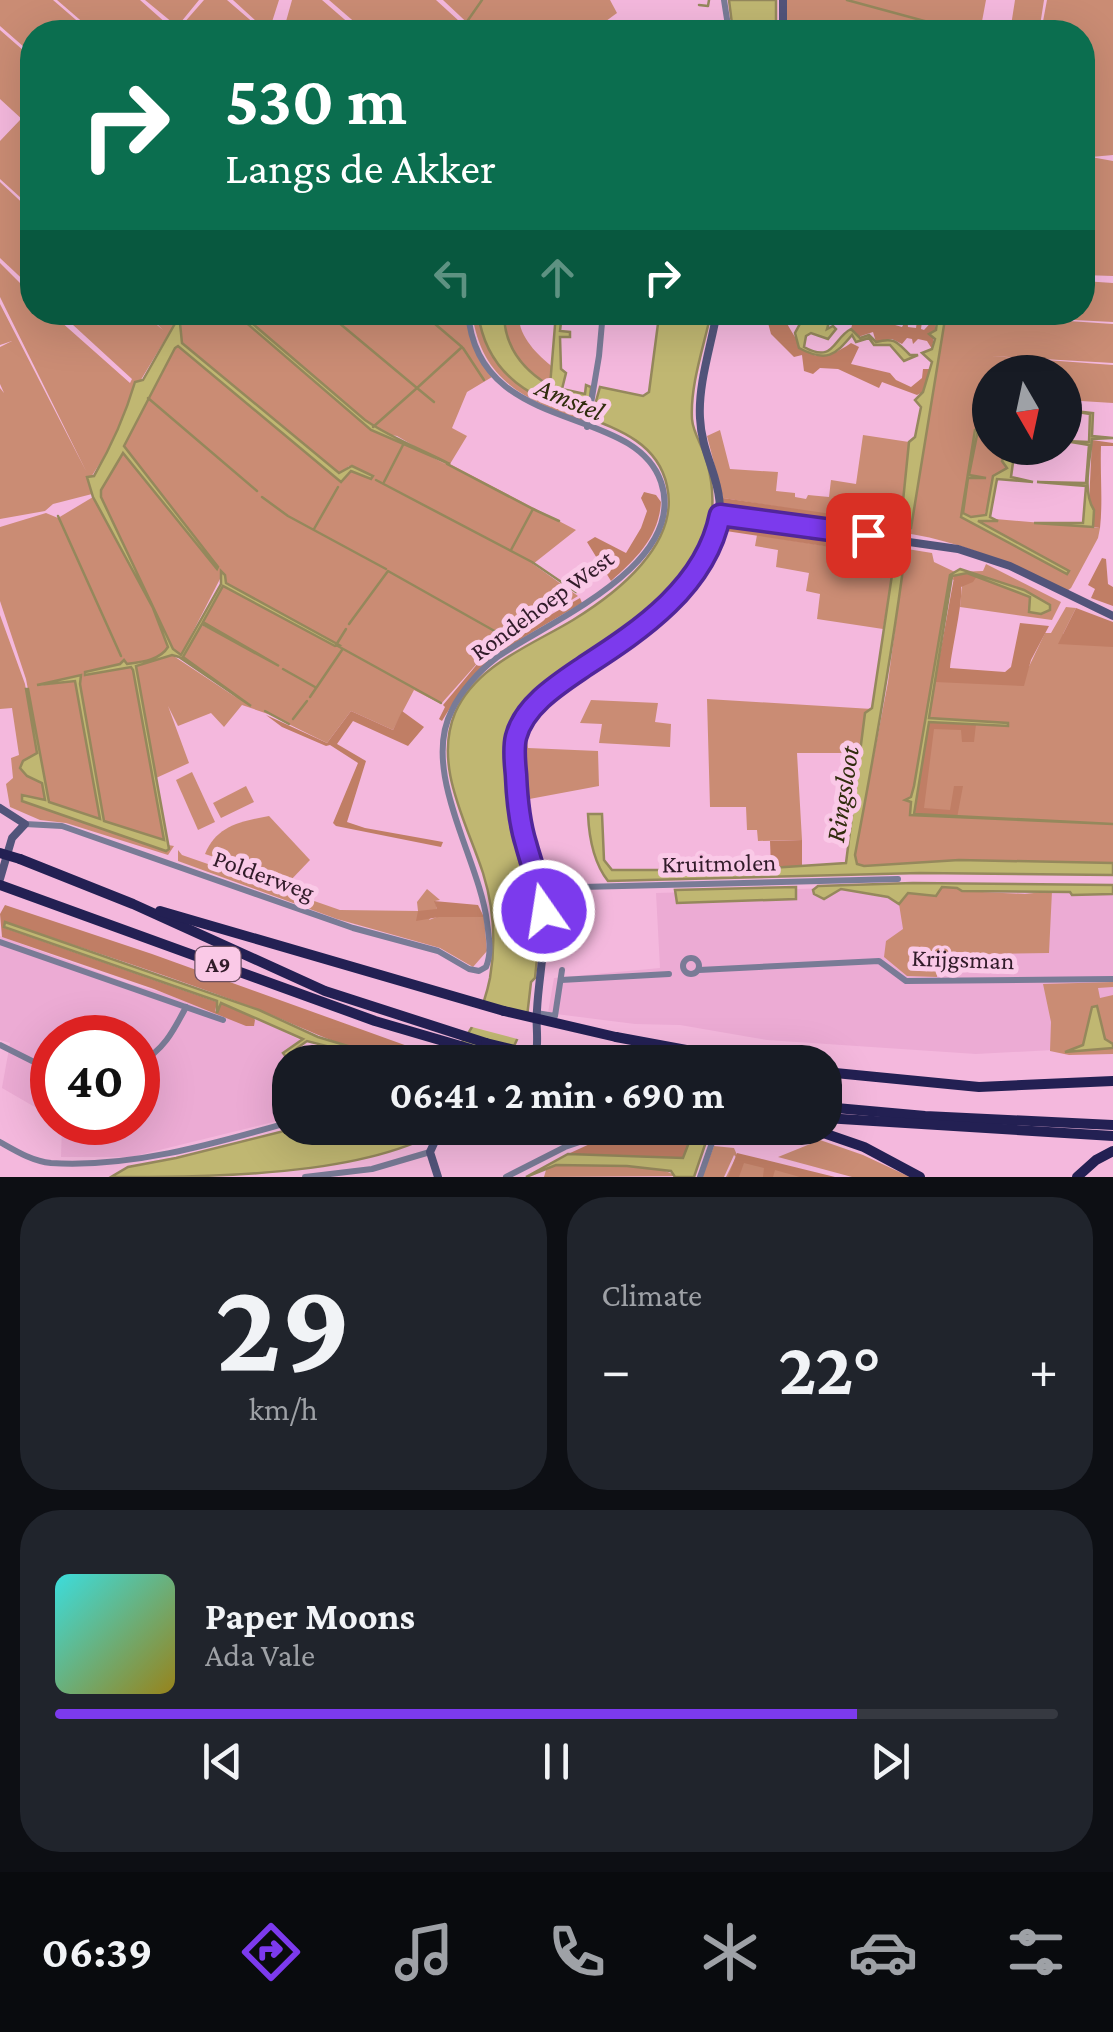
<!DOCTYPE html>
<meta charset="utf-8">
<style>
:root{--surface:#171b24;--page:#20242c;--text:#f1f3f6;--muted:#9ea1a6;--line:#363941;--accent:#7c3aed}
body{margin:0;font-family:"Crimson Pro",serif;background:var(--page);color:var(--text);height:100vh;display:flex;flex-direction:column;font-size:38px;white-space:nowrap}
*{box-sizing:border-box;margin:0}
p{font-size:32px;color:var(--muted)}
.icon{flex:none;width:55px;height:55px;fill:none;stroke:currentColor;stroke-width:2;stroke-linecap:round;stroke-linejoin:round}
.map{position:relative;height:1177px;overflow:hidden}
.side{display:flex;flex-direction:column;gap:20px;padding:20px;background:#0d0f14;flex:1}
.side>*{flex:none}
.hud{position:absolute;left:20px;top:20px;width:1075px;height:305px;border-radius:40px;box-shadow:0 10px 40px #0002;background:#0b6e4f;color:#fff;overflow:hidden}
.needle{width:65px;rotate:171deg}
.buttons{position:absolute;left:972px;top:355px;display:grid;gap:20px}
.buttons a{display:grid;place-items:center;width:110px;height:110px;border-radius:50%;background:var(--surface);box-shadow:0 10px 40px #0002;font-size:50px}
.speed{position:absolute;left:30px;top:1015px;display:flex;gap:20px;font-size:50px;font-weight:700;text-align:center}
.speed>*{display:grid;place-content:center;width:130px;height:130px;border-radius:50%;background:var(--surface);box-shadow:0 10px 40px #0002;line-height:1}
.speed .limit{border:15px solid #d22;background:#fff;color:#111}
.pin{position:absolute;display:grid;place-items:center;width:85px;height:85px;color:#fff;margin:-42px;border-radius:20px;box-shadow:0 5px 15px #0006}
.me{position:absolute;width:110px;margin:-55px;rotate:347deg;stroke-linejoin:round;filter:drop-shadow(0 0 8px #0008)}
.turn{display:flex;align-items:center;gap:35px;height:210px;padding:0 40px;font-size:45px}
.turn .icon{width:130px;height:130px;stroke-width:2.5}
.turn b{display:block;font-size:70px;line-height:85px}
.lanes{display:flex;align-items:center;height:95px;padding:0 40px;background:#0003;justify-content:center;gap:50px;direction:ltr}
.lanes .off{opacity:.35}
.big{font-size:75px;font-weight:700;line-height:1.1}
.side .tile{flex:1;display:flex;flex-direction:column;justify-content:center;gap:15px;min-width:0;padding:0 35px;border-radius:40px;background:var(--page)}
.side .dial{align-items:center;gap:0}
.dial b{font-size:130px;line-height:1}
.song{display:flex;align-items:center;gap:30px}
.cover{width:120px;height:120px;border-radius:15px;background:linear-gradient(135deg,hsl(180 70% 55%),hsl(50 70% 35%))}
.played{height:10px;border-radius:5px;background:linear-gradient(90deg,var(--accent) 80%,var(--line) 80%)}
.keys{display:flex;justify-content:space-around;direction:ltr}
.heat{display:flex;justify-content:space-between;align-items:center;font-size:55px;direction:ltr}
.side .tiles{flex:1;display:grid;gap:20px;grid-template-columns:1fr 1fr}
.tile:last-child{grid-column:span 2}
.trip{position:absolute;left:272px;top:1045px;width:570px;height:100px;border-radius:40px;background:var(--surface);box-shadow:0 10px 40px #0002;font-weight:700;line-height:100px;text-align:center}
.dock{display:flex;height:160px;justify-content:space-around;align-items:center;background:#090b0e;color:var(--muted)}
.dock .icon{width:70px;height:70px}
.dock .active{color:var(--accent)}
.dock b{font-size:45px;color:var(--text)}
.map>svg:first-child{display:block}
</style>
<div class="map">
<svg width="1113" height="1177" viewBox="0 0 1113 1177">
<rect width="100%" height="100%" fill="#f4b8dd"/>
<!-- built -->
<g fill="#ecabd4">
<polygon points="902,886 1113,889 1113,1034 1053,1050 976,1054 767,1040 680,1025 635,1024 548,1013 554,978 660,968 656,893"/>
<polygon points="0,936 130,984 254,1017 304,1042 279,1068 290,1097 290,1118 131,1157 61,1157 62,1123 138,1122 138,1038 52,1038 52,1111 40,1110 2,1088 10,1043 0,1040"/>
</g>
<!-- green -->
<g fill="#ca8c74">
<polygon points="0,0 53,0 90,32 32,32 32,54 0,26"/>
<polygon points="57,0 140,0 176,32 94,32"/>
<polygon points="145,0 199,0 181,22 183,24 204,0 227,0 256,25 257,22 233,0 279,0 271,25 264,32 184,32"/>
<polygon points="292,0 322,0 359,32 283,32"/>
<polygon points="329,0 436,0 471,32 366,32"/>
<polygon points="443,0 610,0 617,13 591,32 477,32"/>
<polygon points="786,0 986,0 980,32 786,32"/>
<polygon points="1015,0 1044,0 1039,32 1010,32"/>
<polygon points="1047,0 1113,0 1113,155 1091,157 1113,161 1113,276 1083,275 1082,32 1041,32"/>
<polygon points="0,30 32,58 32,208 0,179 0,141 20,120 24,121 0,99"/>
<polygon points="0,182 32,212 32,288 0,258"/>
<polygon points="0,263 32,295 32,312 51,313 130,383 132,379 60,313 143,313 163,330 146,313 181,313 139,383 112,444 88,482 92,494 53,504 45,511 0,519 0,388 4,393 0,384 0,347 12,341 0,345 0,304 86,471 0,297"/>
<path d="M1083 281 1113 283V322L995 316 1113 324V363L991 356 1113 365V403L1065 400V372H1049L1050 368 1039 372H990V448H1012L1008 477 995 476 984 518 1100 528 1098 538 1071 588 1067 591C1012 564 959 540 898 532L899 524 911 527 946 313 1082 312Z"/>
<polygon points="195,313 235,313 371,430 398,439 447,465 397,436 385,434 365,420 240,313 467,313 476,350 492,377 467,392 452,428 467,436 450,464 576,530 533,564 578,596 489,650 441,704 414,690 393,730 351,711 327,743 268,714 242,705 224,727 211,713 178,726 168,706 189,763 156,778 136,666 172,655 237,698 183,657 200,624 249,649 203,622 223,586 338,646 225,583 221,577 181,655 173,649 101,497 101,490 123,453 218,567 124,446 175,347 179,346 341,481 351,471 370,479 373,476 349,466 339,474 182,342 180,323"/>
<path d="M472 313H478C486 370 535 402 586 417L584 422C525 399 482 382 472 313Z"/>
<path d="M504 313H519C517 335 537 355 554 368L551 387C523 370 504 347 504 313Z"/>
<polygon points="720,430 730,469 778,472 776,491 795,493 795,497 806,499 808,495 829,497 831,480 856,484 863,435 909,442 901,521 832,512 831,515 723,498 707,436"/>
<path d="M93 497 153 608 169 647C160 660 142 662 127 664L123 660 120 664 85 673 131 667 133 670 164 840 104 821 80 684 81 675 37 686 75 681 100 820 49 802 26 679 0 601V527L46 513 58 518Z"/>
<polygon points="757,535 895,557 883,629 817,619 820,594 806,591 809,573 776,567 778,550 755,546"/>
<polygon points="901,548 932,553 934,562 955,572 983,571 986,564 1061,602 1052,620 960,607 962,585 952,579 938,667 1023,679 1045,633 1051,633 1066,607 1076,608 1063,634 1113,642 1113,863 959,860 864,866 857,864 855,855 888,682 905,555"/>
<polygon points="0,615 25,684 37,753 20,768 42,783 45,801 21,800 160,849 166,851 168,845 174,846 168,855 66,823 40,820 10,807 6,784 13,778 11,758 19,755 12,708 0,709"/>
<polygon points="707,699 872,709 862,753 797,753 802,840 758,841 757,830 747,830 746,807 710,807"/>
<polygon points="591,700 658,703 655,722 671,724 670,747 599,743 602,724 580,723"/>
<polygon points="520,739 527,740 528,748 598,751 599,786 524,800 518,763"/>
<polygon points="192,772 215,822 198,830 176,780"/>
<polygon points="246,786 254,802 221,818 213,803"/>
<path d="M269 816 310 860 289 882 205 854C216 826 241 821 269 816Z"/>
<polygon points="178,850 182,855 340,910 418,911 417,902 427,889 440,900 435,901 437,909 429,920 439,916 484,917 487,951 473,967 440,948 337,919 178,861"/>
<polygon points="941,887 957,888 962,891 1025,894 1052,891 1049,953 915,955 915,969 937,969 937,977 907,976 884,957 886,941 903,929 899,904 907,893 927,893"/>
<polygon points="1113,982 1113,987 1098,988 1100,998 1113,995 1113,1044 1105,1039 1097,1006 1092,1007 1083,1045 1065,1051 1113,1048 1113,1054 1069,1055 1050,1051 1051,1022 1043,984"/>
<polygon points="820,1140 863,1155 910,1177 852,1177 778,1157"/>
<polygon points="714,1146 734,1148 737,1155 832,1177 726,1177 736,1157 734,1155 724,1177 702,1177"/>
<path d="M556 1165C584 1166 654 1159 675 1176L544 1177 546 1170Z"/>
</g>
<!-- forest -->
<g fill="#c07e65">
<path d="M744 313 786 322C805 355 815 368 851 343L859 347 851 364 890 373 896 380 911 387 922 378 923 369H930L923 392 917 395 882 382 879 388 838 369 820 368 813 374 804 371 802 355 794 357 771 334 768 323 749 317 744 322 741 317Z"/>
<polygon points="855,313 873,319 875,313 879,313 878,320 902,327 907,318 908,327 916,328 917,321 922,321 921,329 924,330 937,316 932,349 927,341 918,339 913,344 912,339 907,338 902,344 892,339 876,342 873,332 858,337 851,329"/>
<path d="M1092 440 1113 443V446H1101C1100 474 1103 500 1100 528L1093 527 1094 510 1089 503Z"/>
<path d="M644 492 656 495 661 502C659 537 636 559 611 581L587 542 595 537 626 553 641 528 647 511 641 498Z"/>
<polygon points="723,498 899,524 898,532 723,505"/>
<polygon points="726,524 901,548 895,557 726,531"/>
<polygon points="1102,558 1106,559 1108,584 1113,587 1113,606 1091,598 1095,589 1088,585"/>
<path d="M955 572 977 576 973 582 961 587C963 602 952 648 950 668L1005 672 1011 667 1020 623 1049 626 1031 660 1024 686 935 682Z"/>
<path d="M580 598 582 603C518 642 483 653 442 721L439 719 445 707 443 705 489 650Z"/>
<polygon points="1076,608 1113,622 1113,647 1058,644"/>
<polygon points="351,711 393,730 402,711 424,727 408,746 353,721 337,744 366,761 347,822 365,828 443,842 441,847 336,826 333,823 358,763 330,745 326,746 282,727 266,715 327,743"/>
<polygon points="929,722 976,724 974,742 962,742 961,730 934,729 924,808 950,810 954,786 963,786 957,818 915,815"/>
<polygon points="802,840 802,866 771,867 770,841"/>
<polygon points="434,901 478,905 484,917 439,917 416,921 418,911 437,909"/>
<path d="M5 905 152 954 413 1048 421 1054 417 1062C370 1062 303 1027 259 1010 176 978 90 951 6 922L5 928 217 1002 215 1012 221 1003 250 1013 255 1020 254 1026H246L154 989 2 937 0 914Z"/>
<polygon points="636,1128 693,1132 683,1158 568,1154 618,1131 629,1135"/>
<polygon points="737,1153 835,1177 800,1177 775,1170 773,1177 763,1177 764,1168 744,1163 739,1177 728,1177"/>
</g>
<!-- water -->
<g fill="#c0b772" stroke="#95885c" stroke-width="2.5">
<polygon points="729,0 776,0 776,32 733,32"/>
<path d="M181 313H195L180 323 182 343 339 473 352 466 373 476 371 479 351 471 341 482 178 346 175 348 124 446 218 567 217 569 123 453 101 490V497L173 649 181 655 221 584V571L225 575 226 583 339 645 335 646 223 586 203 622 279 666 202 624 183 657 251 706 179 657 172 655 136 666 169 849 166 851 22 801V795L45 800 42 783 27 776 20 768 23 761 37 753 26 689H28L49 802 100 819 75 681 37 685 81 675 80 684 104 821 164 840 133 670 131 667 85 675V672L120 664 124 660 127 664C142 662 160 660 168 647L153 608 93 497 87 477 94 476C112 445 125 416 135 382L143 380Z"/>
<path d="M235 313H240L365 420C391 438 421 449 450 464L371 430Z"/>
<path d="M478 313H504C504 346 523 370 550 386L556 313H562L560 331 570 332V337H560L561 369 566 373 562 389 585 394 586 385 591 387 589 410 593 412 600 387 643 396 649 392 659 316H664L665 313H711C704 346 690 385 692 419 693 434 704 448 707 462 723 521 703 558 666 602 626 650 520 677 510 745L507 747C508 777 513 878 534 893L539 938 535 978 531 982 527 1017 507 1062H444C469 1038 483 1013 490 978 496 943 494 908 483 873 467 823 433 766 455 713 476 665 532 645 573 620 617 593 680 544 667 486 648 395 495 436 478 313Z"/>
<polygon points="938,313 946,313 911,528 905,530 901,524 831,515 831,512 901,521 909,442 915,437 921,407 915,400 923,392 932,362 922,353 932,349 935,339 929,334 936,330"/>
<path d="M810 319 829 322 827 329 833 326 836 329 828 339 811 333 806 336 804 347C834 364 833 338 851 329L860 338 869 335 876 342C895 337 897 342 910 355H918L904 361 890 345H874L869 338 856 342 852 335C835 355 827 363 799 348L795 333 801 322Z"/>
<path d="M1065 410 1093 413 1092 436 1113 438 1092 439C1090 460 1082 492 1094 510L1093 527 1034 523H1083L1086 486 1037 482 1086 483 1089 445 1065 441 1089 442 1090 414Z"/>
<polygon points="975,430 978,430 969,475 986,478 968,478 963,513 971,517 986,515 993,476 1007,468 1002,461 1007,448 1015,448 1011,477 1033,482 997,479 990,517 998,521 978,521 1069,571 1067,574 961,517"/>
<path d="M900 552 905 554C892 655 874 755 855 855L857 864 864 866 959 860 1113 863V875L920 873 608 881C593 862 589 838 588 814H602L604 860 612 870H740L846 863 865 713 872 708 895 555Z"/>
<polygon points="960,569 1024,590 1050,605 1050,610 1041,614 1029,612 1030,597 967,573 952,576 929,718 1008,723 1008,726 929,722 914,814 1113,824 910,815 911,802 905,800 911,797 914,786 950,575"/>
<polygon points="913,883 1113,885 1113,894 1072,895 1070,892 962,891 957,888 942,887 936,896 908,893 899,904 888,897 841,889 824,899 814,894 813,890 818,886"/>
<polygon points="796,887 796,899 677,903 675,890"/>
<polygon points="5,922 259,1010 318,1037 401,1062 362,1055 361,1062 358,1054 307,1041 289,1054 296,1062 290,1062 283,1053 303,1039 221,1003 217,1013 217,1001 4,927"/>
<polygon points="1097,1006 1105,1039 1113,1044 1113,1048 1065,1052 1083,1045 1092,1007"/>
<path d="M296 1128H444C366 1177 207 1177 111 1177L128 1167 176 1158Z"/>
<polygon points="693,1132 702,1133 707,1139 694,1177 675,1177 671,1171 627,1166 556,1165 526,1177 568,1154 683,1158"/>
</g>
<!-- pier -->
<polygon fill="#f4b8dd" points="479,1000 532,1020 521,1040 468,1026"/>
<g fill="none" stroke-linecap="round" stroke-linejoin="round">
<!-- stream -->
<g stroke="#95885c" stroke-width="2.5">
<polyline points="847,0 965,32"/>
<polyline points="699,5 708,6 709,0"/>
<polyline points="466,23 482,0"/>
<polyline points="26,124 32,129"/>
<polyline points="326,312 417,388 373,427"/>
<polyline points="421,312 462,347 417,388 434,402"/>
<polyline points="463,348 484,380"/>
<polyline points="148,398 257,491"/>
<polyline points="447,464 533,509"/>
<polyline points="376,480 532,562 576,592"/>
<polyline points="384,482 404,443"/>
<polyline points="262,497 288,516 386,569"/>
<polyline points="58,516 121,656"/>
<polyline points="314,529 338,487"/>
<polyline points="511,550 533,509 559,521"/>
<polyline points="349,624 388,571 507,638"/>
<polyline points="346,629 336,645 441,703"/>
<polyline points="283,669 315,687"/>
<polyline points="310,697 342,650"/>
<polyline points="265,711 289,724"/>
<polyline points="293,719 307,701"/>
<polyline points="659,1128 692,1134"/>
</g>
<!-- street -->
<g stroke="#797b96" stroke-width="6">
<polyline points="724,0 729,32"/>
<polyline points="553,315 553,312"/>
<polyline points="587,427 599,356 603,312"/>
<path d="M25 824 62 826 353 928 438 951 469 969 479 971 486 967C492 953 489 938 487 922 479 858 420 771 452 710 461 691 479 671 496 658 547 622 689 565 661 482 634 402 477 437 468 312"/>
<polyline points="541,888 898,879"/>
<polyline points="0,942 223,1020"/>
<circle cx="691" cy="966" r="8"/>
<polyline points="699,970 879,961 906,981 1113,979"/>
<polyline points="561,980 669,974"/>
<polyline points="536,1013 555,1016 562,970"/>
<polyline points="0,1045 52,1071"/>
<polyline points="422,1062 424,1057 431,1054 442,1058"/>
<path d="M138 1064C163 1051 173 1032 186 1007"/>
<polyline points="691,1128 709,1132 713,1140 700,1177"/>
<path d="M0 1142C16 1151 32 1161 51 1163 131 1168 213 1144 290 1122"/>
<polyline points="305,1177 372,1169 430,1152"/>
<polyline points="506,1177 565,1147 621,1128"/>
</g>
<!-- secondary -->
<g stroke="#52547a" stroke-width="8">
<polyline points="783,32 783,0"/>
<polyline points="720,515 958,549 1010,566 1113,616"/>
<polyline points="0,808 25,824 12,838 0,879"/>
<path d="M532 1062C541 1046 535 1029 537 1010 539 970 550 930 541 889 538 874 531 860 526 846 517 815 510 772 516 740 524 689 620 648 656 616 679 596 698 571 711 543 735 492 702 466 700 418 698 384 711 346 717 312"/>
<polyline points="438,1177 430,1152 436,1139 451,1128"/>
</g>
<!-- highway -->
<g stroke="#232053" stroke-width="10">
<polyline points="20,859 133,904 325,991 486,1043"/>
<polyline points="0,885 375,1021 515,1062"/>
<polyline points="160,911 504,1011"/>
<polyline points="616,1037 751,1062"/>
<polyline points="825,1072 979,1087 1113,1081"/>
<polyline points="825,1107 925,1116 1113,1125"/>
<polyline points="825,1118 1113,1136"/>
<polyline points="809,1128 864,1147 920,1177"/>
<polyline points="1077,1177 1096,1160 1113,1151"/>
</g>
<!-- highway-bridge -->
<g stroke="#232053" stroke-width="10">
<polyline points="0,853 20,859"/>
<polyline points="504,1011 616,1037"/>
<polyline points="486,1043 564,1062"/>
</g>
</g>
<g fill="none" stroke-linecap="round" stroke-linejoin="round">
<defs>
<path id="route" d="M544 911C541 887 532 867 526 844 519 822 517 798 516 775 515 763 513 749 516 737 524 705 560 683 585 666 641 630 706 586 720 515L868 535"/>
</defs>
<!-- route casing -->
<use href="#route" stroke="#51269a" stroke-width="25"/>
<!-- route -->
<use href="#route" stroke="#7c3aed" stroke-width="18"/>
</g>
<g text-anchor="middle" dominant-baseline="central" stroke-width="10" stroke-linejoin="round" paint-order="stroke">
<!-- shield labels -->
<rect fill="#fac9e7" stroke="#6d4f62" stroke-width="2.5" x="195.5" y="947" width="45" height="34" rx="8"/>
<g font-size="22" font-weight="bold" fill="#311b29">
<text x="218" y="964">A9</text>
</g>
<!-- street labels -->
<g font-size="25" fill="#311b29" stroke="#fac9e7">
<text transform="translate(542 605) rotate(-36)">Rondehoep West</text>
<text transform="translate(719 863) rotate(-1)">Kruitmolen</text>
<text transform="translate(264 875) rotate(20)">Polderweg</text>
<text transform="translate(963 959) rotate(2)">Krijgsman</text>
</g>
<!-- water labels -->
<g font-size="28" font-style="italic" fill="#312d0d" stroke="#fac9e7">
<text transform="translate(570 399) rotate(23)">Amstel</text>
<text transform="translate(842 794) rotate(-81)">Ringsloot</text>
</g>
</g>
</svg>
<div class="buttons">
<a><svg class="needle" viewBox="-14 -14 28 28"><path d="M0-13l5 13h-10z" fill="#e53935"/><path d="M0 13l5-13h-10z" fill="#9ea1a6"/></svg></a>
</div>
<div class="speed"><div class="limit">40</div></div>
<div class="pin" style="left:868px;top:535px;background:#d93025"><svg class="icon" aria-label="arrive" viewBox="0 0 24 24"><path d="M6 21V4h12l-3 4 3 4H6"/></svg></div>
<svg class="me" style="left:544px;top:911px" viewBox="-20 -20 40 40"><circle r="17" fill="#7c3aed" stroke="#fff" stroke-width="3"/><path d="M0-11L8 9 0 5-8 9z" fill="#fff"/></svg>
<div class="trip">06:41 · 2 min · 690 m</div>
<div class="hud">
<div class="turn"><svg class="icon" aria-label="right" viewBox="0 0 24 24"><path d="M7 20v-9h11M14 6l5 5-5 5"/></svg><div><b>530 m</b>Langs de Akker</div></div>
<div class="lanes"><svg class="icon off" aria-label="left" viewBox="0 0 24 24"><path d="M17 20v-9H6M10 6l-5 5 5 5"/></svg><svg class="icon off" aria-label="ahead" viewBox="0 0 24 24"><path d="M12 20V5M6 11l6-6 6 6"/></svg><svg class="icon" aria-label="right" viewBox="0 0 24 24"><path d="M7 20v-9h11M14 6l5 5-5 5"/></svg></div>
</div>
</div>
<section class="side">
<div class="tiles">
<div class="tile dial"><b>29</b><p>km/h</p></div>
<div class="tile"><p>Climate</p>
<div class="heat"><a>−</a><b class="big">22°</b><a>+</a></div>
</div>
<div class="tile">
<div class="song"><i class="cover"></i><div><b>Paper Moons</b><p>Ada Vale</p></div></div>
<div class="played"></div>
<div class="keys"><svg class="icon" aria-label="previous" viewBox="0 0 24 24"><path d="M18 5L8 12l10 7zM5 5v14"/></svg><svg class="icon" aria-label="pause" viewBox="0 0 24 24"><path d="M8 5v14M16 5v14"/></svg><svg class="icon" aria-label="next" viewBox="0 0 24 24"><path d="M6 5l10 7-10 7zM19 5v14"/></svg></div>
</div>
</div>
</section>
<nav class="dock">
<b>06:39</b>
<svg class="icon active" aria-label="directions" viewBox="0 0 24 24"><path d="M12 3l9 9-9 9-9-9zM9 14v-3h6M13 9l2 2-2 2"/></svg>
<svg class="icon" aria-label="music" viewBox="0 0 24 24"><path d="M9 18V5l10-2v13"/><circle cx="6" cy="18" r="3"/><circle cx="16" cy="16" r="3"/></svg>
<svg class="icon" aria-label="phone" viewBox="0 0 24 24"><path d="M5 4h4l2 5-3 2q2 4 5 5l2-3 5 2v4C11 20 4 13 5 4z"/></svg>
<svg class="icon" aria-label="climate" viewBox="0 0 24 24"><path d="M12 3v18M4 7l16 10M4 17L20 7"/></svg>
<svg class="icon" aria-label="car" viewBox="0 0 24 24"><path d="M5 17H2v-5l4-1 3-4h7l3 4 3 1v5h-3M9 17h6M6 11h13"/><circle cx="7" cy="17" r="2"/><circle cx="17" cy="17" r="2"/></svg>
<svg class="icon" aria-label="filters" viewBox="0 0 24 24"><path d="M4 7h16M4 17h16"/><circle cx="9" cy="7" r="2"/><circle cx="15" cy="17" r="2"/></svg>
</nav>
